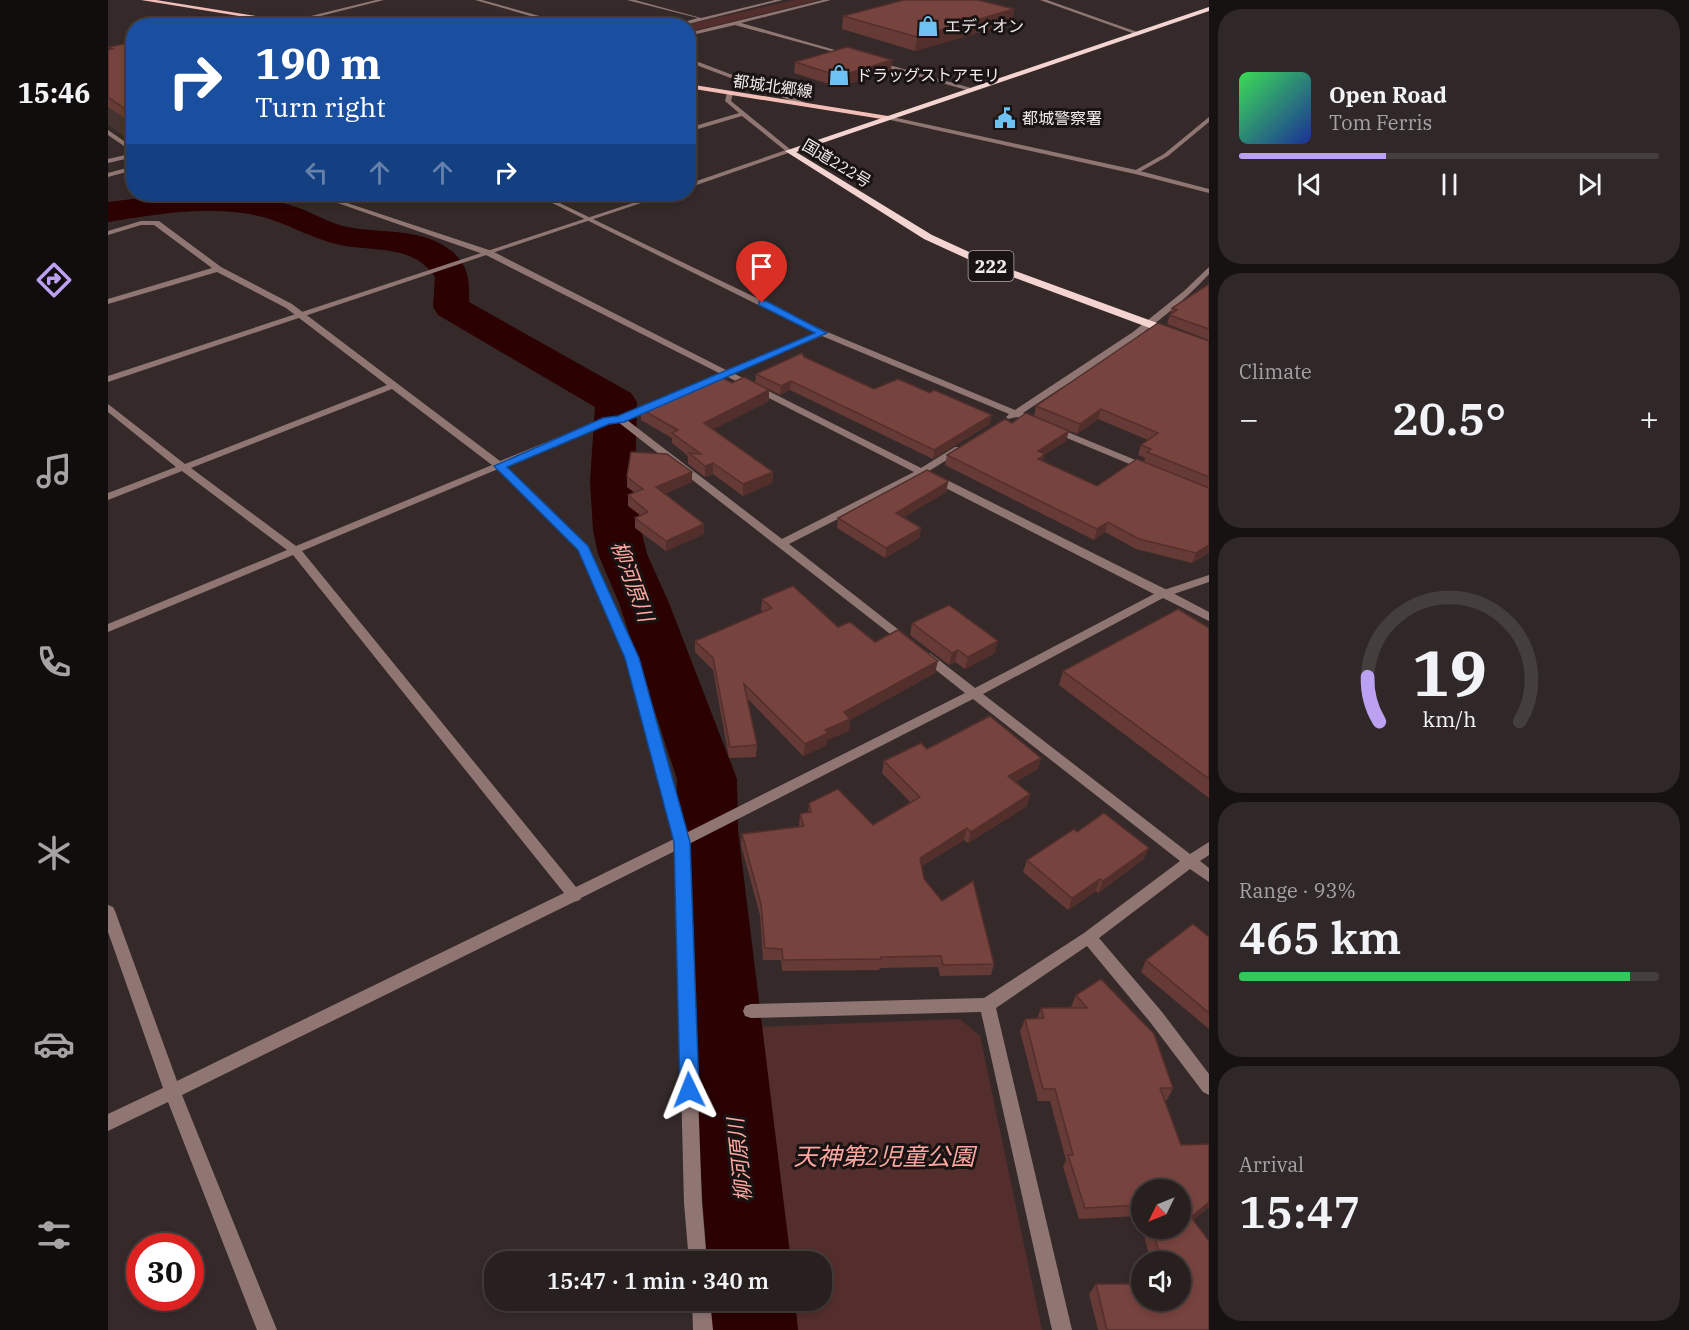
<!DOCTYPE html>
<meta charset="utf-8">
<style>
:root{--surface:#28201f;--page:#302828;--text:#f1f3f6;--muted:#a5a3a4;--line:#443e3d;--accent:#bca0f2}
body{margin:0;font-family:"IBM Plex Serif","Noto Sans JP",serif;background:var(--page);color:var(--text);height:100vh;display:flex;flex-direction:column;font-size:22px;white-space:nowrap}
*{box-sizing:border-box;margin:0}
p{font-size:20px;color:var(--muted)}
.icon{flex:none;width:33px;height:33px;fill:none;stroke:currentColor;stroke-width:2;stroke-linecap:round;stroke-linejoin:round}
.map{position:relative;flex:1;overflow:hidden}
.panel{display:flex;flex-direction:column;gap:9px;padding:9px;background:#161211;width:480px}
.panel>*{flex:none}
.guide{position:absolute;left:18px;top:18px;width:570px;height:183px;border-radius:24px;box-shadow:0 3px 9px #0003,0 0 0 2px var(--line);background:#1a4fa0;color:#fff;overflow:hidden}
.needle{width:39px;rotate:227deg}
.tools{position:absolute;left:1023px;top:1179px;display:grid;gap:12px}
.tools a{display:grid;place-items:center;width:60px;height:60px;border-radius:50%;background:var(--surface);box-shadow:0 3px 9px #0003,0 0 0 2px var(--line);font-size:30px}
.speed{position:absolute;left:18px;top:1233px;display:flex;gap:12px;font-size:30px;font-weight:700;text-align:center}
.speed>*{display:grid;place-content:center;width:78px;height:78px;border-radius:50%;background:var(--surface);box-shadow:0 3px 9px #0003,0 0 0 2px var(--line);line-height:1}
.speed .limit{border:9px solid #d22;background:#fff;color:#111}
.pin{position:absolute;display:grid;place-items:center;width:51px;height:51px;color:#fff;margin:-62px -26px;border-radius:50% 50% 50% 0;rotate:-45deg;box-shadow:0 0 6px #0007}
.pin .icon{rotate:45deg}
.me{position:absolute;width:66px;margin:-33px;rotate:358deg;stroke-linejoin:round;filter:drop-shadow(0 0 4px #0008)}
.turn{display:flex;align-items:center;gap:21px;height:126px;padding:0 30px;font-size:27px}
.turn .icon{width:78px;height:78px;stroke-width:2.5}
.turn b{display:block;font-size:42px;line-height:51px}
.lanes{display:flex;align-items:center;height:57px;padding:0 30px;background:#0003;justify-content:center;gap:30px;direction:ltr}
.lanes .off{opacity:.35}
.big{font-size:45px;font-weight:600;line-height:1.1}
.panel .widget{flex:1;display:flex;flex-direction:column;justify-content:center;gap:9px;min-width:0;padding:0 21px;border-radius:24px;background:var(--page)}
.panel .dial{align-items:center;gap:0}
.dial svg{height:156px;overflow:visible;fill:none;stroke:var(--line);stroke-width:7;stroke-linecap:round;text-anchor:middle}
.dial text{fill:var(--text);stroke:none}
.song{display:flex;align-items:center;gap:18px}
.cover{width:72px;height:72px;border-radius:9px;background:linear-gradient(135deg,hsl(130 70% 55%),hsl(230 70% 35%))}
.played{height:6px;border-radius:3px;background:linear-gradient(90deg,var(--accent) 35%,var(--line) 35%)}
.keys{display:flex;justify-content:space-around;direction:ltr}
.heat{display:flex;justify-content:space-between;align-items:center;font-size:33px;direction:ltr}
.charge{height:9px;border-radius:4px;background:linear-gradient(90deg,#34c759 93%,var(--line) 0)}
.trip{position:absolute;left:376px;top:1251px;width:348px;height:60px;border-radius:24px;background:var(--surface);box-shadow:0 3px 9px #0003,0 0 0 2px var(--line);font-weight:600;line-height:60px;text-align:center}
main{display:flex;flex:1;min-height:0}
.tabs{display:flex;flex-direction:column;width:108px;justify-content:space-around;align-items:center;background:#100d0c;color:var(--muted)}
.tabs .icon{width:42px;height:42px}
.tabs .active{color:var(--accent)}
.tabs b{font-size:27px;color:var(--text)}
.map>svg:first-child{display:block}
</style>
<main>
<nav class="tabs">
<b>15:46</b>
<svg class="icon active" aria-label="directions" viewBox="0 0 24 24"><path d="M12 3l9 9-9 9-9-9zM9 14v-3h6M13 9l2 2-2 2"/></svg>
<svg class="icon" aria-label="music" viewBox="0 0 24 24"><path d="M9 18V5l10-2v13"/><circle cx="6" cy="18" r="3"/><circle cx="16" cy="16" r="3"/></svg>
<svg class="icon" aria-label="phone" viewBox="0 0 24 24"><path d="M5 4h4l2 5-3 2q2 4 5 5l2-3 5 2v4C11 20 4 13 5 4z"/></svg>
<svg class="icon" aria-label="climate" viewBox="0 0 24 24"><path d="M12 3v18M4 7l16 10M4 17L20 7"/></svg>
<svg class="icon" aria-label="car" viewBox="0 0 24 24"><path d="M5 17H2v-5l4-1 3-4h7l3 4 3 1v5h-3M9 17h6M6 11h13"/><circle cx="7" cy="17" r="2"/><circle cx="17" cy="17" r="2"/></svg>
<svg class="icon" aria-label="filters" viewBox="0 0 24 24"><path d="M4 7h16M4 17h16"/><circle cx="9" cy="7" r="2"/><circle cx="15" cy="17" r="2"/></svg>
</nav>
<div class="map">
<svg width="1101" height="1330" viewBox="0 0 1101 1330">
<rect width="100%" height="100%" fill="#352a29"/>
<!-- built -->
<polygon fill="#453331" points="25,51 25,143 0,125 0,56"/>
<!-- green -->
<g fill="#532e2c">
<polygon points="687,0 711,0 581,32 580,26 577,25"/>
<polygon points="852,1019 872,1036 934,1330 674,1330 671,1301 714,1300 714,1262 667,1261 645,1027"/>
</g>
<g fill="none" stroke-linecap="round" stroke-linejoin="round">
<!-- river -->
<g fill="#2b0102" fill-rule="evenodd">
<path d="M66 194C108 191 149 194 188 207 204 212 219 222 235 226 269 234 308 227 338 247 360 261 362 279 361 302L523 393 529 402 527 481 533 530 539 554 561 603 629 779 630 830 683 1262H599L568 830 569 779 511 603 490 554 485 530 482 481 487 407 330 315 325 307 327 277C305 244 266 252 232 245 204 239 181 224 155 217 104 204 50 214 0 222V202Z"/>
<polygon points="602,1300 687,1300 690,1330 604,1330"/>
</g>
<!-- minor -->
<g fill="#8f7673" fill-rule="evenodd">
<polygon points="268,0 276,0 173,26 162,26"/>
<polygon points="519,0 527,0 593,18 667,0 675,0 572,26 562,26 590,18"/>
<polygon points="715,0 723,0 633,23 741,54 741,56 627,25 580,36 580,33"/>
<polygon points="932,0 939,0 1032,33 1027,34"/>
<polygon points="767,61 863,88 864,89 859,90 765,64"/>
<polygon points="622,91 625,93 623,101 683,150 683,152 679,152 634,116 580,132 580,128 631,113 617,101 619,93"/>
<polygon points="1101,117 1101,122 1060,156 1030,173 1026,173 1026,171 1056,154"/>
<polygon points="0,130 26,148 26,153 0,135"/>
<polygon points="26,153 26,157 0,163 0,159"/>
<polygon points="26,166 26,170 0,177 0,173"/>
<path d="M204 194H212L384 251 618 370 707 333 426 194H433L717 331 907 410 1025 332 1076 291 1101 267V274C1049 331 979 370 915 413L931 420 933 422 928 425 909 417 900 419 898 417 901 414 714 336 625 373 813 468 847 447H853V451L821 471 1061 591 1101 612V621L1055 598 875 694 1082 854 1101 842V855L1092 861 1101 868V882L1082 869 991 938 1054 1012 1101 1074V1095L1095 1092 1042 1022 979 946 888 1008 964 1330H944L873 1012 643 1018 637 1016 635 1011 637 1006 643 1004 876 998 976 933 1072 861 865 699 581 844 594 1203 599 1262H581L576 1203 567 851 473 898 472 900 466 902 74 1095 169 1330H149L60 1102 0 1131V1114L55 1088 0 932V905L5 907 7 911 69 1081 456 893 185 555 0 632V624L179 550 74 471 0 500V493L68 467 0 412V404L77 464 279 385 178 308 109 272 0 304V299L104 268 46 225H33L0 235V231L33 221H51L113 267 184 304 392 461 495 419 510 416 545 402H551V406L519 420 674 539 806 472 618 376 610 377 609 375 611 373 378 255ZM284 389 384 465 188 546 83 468ZM510 422 795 644 799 645 805 641 681 544 814 476 1046 594 867 688 822 653H814L812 656 814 659 857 693 578 833 530 658 481 548 398 466 500 424ZM390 469 471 549 518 658 566 839 468 887 194 551Z"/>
<polygon points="945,426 1042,466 1044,468 1039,471 1036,470 942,431 940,429"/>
<polygon points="584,1300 602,1300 605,1330 585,1330"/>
</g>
<!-- tertiary -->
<g fill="#8f7673" fill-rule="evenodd">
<polygon points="367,0 374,0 467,26 457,26"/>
<polygon points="580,58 701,104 702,105 697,106 580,62"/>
<polygon points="780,116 1028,170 1101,189 1101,193 1027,174 778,119"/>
<polygon points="681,149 684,151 683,152 580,188 580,184"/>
<polygon points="552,194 560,194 0,382 0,376"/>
<polygon points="1101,575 1101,582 1057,597 1051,593 1053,591"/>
</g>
<!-- primary -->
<g fill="#f3beb8" fill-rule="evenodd">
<polygon points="33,0 48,0 211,26 192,26"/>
<polygon points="580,84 780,116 784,118 780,120 580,88"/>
</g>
<!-- trunk -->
<polygon fill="#f4d4d0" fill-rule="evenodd" points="1101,7 1101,11 688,152 824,235 883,262 1101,342 1101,350 875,266 816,239 677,151"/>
</g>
<!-- wall -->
<g fill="#663a36">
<polygon points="906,9 904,23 807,51 734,29 735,16"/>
<polygon points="26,42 26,124 0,107 0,50 2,50 1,47"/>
<polygon points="687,62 783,71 730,87 686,73"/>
<polygon points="1101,284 1101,340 1059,324 1064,308"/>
<polygon points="1101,341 1101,553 1084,563 1028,549 997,532 986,540 837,465 839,455 904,423 958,441 936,455 935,461 989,486 1036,462 1037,458 1030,455 1033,445 1040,440 990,419 969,434 926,416 928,406"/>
<polygon points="696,357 766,389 882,424 825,459 682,390 672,395 647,382 648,374"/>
<polygon points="661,401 605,429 665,472 664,483 635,496 605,474 597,477 580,464 580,456 564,443 564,438 533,420 533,409"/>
<polygon points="519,477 584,482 556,494 596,534 558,551 527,528 527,518 532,515 520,506 520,495 527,493 519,487"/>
<polygon points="840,482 838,492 796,517 813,528 811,538 777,558 729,528 730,518"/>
<polygon points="654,599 767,642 827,673 742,720 741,731 719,740 719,745 695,756 640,699 649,745 648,757 621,758 605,670 587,652 587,641 655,612 653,610"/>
<polygon points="804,623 887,653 857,669 847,662 841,665 802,635"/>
<polygon points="1101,628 1101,798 951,685 955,671"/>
<polygon points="819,749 933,758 930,769 907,782 922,794 919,806 860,843 856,840 814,866 816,879 886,964 883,975 832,976 830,967 772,968 771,970 674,971 673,960 655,960 652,915 633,845 634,834 691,827 692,814 700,813 701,803 765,825 803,803 774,773 776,761"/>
<polygon points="969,832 1036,859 990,893 988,891 960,910 915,872 919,860"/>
<polygon points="1101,937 1101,1029 1033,972 1038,960"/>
<polygon points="968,995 1065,1088 1059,1100 1056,1100 1073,1145 1101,1144 1101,1207 1085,1220 1101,1330 990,1330 981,1294 988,1284 1072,1300 1072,1262 1043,1262 1034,1228 1072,1228 1034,1190 1034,1226 1031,1216 971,1219 955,1167 958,1160 942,1101 930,1101 912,1031 917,1019 929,1019 933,1008 963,1007"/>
</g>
<!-- shaded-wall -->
<g fill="#532f2c">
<polygon points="906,9 904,23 807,51 809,37"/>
<polygon points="784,60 783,71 730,87 731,76"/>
<polygon points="683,381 682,390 672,395 673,386"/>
<polygon points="661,390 661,401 596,434 596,423"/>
<polygon points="993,409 990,419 969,434 972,424"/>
<polygon points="884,415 882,424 825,459 826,450"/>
<polygon points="961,431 958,441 936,455 934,464 928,469 930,451"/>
<polygon points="605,463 605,474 597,477 597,466"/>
<polygon points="584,472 584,482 548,497 548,487"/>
<polygon points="665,472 664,483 635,496 635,484"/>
<polygon points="840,482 838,492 786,523 788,513"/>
<polygon points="1000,522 997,532 986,540 989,529"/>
<polygon points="596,524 596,534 558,551 558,541"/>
<polygon points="813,528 811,538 777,558 778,548"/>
<polygon points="1101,545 1101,553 1084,563 1088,553"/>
<polygon points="890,641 887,653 857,669 860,657"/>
<polygon points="850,650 847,662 841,665 844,653"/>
<polygon points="830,661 827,673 742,720 741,731 719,740 719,745 695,756 697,744 717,730 736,712"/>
<polygon points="933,758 930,769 897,788 900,776"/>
<polygon points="922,794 919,806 860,843 863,832"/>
<polygon points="859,828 856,840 810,869 812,858"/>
<polygon points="1041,848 1036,859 990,893 995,881"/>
<polygon points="992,879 988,891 960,910 964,898"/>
<polygon points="1101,1202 1101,1207 1075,1228 1083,1217"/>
</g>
<!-- building -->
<g fill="#77433f" stroke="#532f2c" stroke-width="1.5">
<polygon points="796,0 870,0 906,9 809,37 735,16"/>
<polygon points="26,42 26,115 0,97 0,50 5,49 1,47"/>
<polygon points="739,47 784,60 731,76 687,62"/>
<polygon points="1101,284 1101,329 1061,315 1069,310 1064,308"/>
<polygon points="1050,323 1101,341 1101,477 1039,452 1043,449 1033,445 1050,433 993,409 972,424 928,406"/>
<polygon points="694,353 696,357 766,389 790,379 822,393 826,390 884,415 826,450 683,381 673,386 648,374"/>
<polygon points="608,375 624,383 636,377 661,390 596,423 665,472 635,484 605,463 597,466 581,453 593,454 564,433 570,430 533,409"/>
<polygon points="918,413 961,431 930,451 937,454 930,459 989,486 1029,459 1101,488 1101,545 1088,553 1031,539 1000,522 989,529 839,455 897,419 904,423"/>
<polygon points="523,452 559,454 584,472 548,487 596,524 558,541 527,518 540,512 520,495 535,489 519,477"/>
<polygon points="819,470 839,480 840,482 788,513 813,528 778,548 730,518"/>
<polygon points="685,586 730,627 742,622 767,642 790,630 830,661 736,712 742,719 717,730 720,733 697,744 636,684 649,745 622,747 605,658 587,641 664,608 654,599"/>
<polygon points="841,605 890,641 860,657 850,650 844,653 804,623"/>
<polygon points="1070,609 1101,628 1101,779 955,671"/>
<polygon points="882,716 933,758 900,776 922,794 863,832 859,828 812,858 816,879 834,901 865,881 886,964 835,965 833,956 773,957 773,959 675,960 674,949 657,948 653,904 634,834 696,826 692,814 703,812 701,803 730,789 765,825 812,797 776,761 813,743 819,749"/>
<polygon points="996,813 1041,848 995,881 992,879 964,898 919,860 966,829 969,832"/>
<polygon points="1085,924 1101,937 1101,1013 1038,960"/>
<polygon points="993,979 1046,1034 1065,1088 1052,1088 1073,1145 1101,1144 1101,1202 1083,1217 1101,1241 1101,1330 999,1330 988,1284 1034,1284 1034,1300 1072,1300 1072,1262 1054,1262 1044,1228 1072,1228 1072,1190 1034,1190 1034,1205 977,1208 960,1155 965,1155 947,1089 935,1089 917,1019 936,1018 933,1008 979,1008 968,995"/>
</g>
<!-- route -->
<polygon fill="#1a73e8" stroke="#114b97" stroke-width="1.5" points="651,301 658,301 719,333 516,422 501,424 399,467 480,546 531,658 582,842 591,1090 588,1096 581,1099 575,1096 572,1090 566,842 517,658 470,550 386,466 495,418 510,416 707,333 651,305"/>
<!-- icons -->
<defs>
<symbol id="shop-bare" viewBox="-9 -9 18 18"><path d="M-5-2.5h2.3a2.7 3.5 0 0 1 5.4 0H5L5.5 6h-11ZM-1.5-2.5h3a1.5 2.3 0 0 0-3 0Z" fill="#6dc2f3" stroke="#191413" stroke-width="2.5" paint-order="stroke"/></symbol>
<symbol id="civic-bare" viewBox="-9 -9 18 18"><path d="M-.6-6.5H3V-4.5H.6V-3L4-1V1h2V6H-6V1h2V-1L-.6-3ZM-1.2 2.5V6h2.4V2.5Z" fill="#6dc2f3" stroke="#191413" stroke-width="2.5" paint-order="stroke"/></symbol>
</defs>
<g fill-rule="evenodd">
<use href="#shop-bare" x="805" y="11" width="30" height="30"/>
<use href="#shop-bare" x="716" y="60" width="30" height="30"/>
<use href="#civic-bare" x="882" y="103" width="30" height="30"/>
</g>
<g text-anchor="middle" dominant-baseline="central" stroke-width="6" stroke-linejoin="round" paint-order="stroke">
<!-- far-poi labels -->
<g font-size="16" fill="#f2eaea" stroke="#191413" text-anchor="start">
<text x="837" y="26">エディオン</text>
<text x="748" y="75">ドラッグストアモリ</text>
<text x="914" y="118">都城警察署</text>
</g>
<!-- far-street labels -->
<g font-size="16" fill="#f2eaea" stroke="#191413">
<text transform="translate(665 86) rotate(8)">都城北郷線</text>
<text transform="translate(729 163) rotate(31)">国道222号</text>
</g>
<!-- shield labels -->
<rect fill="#191413" stroke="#b1aaaa" stroke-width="1.5" x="860.5" y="251" width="45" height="30" rx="4.5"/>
<g font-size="18" font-weight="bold" fill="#f2eaea">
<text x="883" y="266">222</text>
</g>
<!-- water labels -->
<g font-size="21" font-style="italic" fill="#ffa9a2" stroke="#191413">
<text transform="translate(525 581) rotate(70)">柳河原川</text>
<text transform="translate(631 1160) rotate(-96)">柳河原川</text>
</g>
<!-- near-park labels -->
<g font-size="24" font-style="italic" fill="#fda7a0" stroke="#191413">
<text x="776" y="1156">天神第2児童公園</text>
</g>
</g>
</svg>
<div class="tools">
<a><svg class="needle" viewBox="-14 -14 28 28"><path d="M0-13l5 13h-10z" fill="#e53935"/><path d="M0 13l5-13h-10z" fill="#a5a3a4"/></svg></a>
<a><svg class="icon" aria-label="sound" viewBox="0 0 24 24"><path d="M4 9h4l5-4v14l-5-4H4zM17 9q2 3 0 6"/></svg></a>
</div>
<div class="speed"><div class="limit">30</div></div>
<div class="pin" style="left:654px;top:303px;background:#d93025"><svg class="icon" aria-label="arrive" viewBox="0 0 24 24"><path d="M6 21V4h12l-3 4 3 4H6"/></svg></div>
<svg class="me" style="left:581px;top:1090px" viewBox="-20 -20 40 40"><path d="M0-17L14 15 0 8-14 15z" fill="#1a73e8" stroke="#fff" stroke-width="4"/></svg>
<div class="trip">15:47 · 1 min · 340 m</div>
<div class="guide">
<div class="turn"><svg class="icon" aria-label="right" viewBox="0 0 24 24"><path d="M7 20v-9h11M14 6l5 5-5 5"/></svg><div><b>190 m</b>Turn right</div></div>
<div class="lanes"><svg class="icon off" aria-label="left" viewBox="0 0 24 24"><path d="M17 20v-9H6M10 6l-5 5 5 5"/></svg><svg class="icon off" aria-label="ahead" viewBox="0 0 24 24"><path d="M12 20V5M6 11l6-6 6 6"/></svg><svg class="icon off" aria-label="ahead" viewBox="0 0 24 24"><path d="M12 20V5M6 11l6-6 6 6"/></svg><svg class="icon" aria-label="right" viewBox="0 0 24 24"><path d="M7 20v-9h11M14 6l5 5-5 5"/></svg></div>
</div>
</div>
<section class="panel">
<div class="widget">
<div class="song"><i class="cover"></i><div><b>Open Road</b><p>Tom Ferris</p></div></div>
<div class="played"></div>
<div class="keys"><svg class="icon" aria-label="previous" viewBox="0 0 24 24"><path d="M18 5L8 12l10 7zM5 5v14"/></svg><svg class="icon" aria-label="pause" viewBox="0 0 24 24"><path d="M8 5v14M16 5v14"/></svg><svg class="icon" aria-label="next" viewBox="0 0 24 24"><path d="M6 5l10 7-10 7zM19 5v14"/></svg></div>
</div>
<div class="widget"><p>Climate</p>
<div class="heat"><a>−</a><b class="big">20.5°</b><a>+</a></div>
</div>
<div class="widget dial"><svg viewBox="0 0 100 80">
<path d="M14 69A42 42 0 1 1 86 69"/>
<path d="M14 69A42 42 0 0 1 8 46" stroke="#bca0f2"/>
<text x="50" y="56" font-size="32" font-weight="700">19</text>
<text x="50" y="72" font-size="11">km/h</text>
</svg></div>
<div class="widget"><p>Range · 93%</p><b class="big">465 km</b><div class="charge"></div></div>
<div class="widget"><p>Arrival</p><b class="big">15:47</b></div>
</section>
</main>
